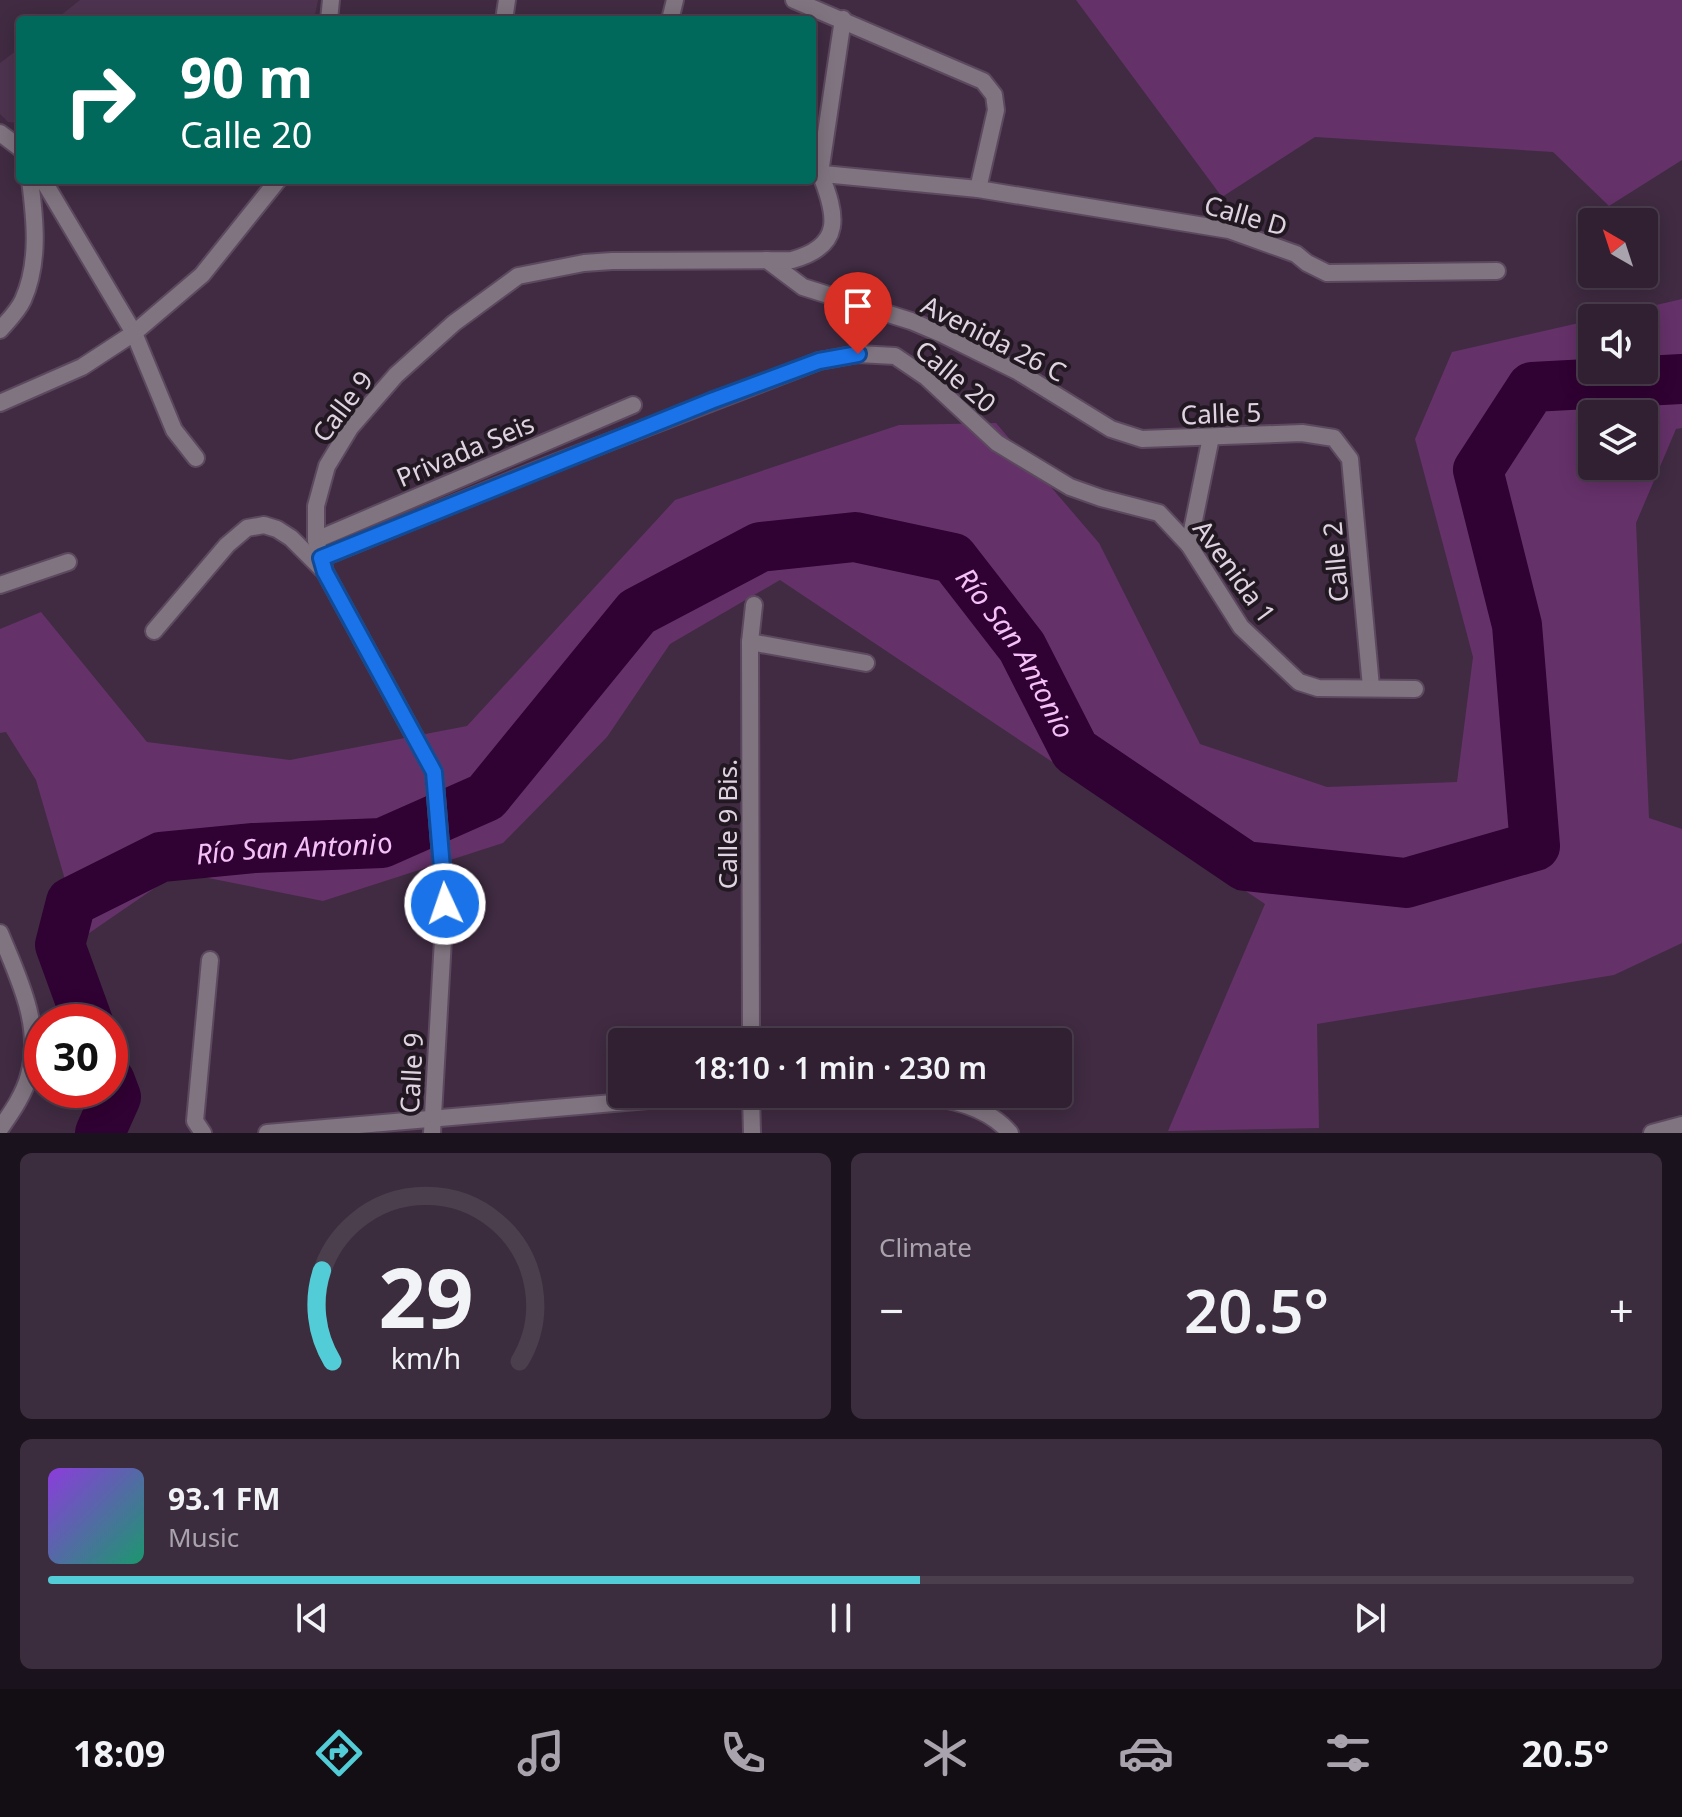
<!DOCTYPE html>
<meta charset="utf-8">
<style>
:root{--surface:#302032;--page:#3c2d3e;--text:#f1f3f6;--muted:#a8a3ac;--line:#4b3e4d;--accent:#52ccd6}
body{margin:0;font-family:"Noto Sans",sans-serif;background:var(--page);color:var(--text);height:100vh;display:flex;flex-direction:column;font-size:30px;white-space:nowrap}
*{box-sizing:border-box;margin:0}
p{font-size:26px;color:var(--muted)}
.icon{flex:none;width:44px;height:44px;fill:none;stroke:currentColor;stroke-width:2;stroke-linecap:round;stroke-linejoin:round}
.map{position:relative;height:1133px;overflow:hidden}
.drawer{display:flex;flex-direction:column;gap:20px;padding:20px;background:#1a121c;flex:1}
.drawer>*{flex:none}
.banner{position:absolute;left:16px;top:16px;width:800px;height:168px;border-radius:8px;box-shadow:0 4px 20px #0003,0 0 0 2px var(--line);background:#00695c;color:#fff;overflow:hidden}
.needle{width:52px;rotate:321deg}
.controls{position:absolute;left:1578px;top:208px;display:grid;gap:16px}
.controls a{display:grid;place-items:center;width:80px;height:80px;border-radius:8px;background:var(--surface);box-shadow:0 4px 20px #0003,0 0 0 2px var(--line);font-size:40px}
.speed{position:absolute;left:24px;top:1004px;display:flex;gap:16px;font-size:40px;font-weight:700;text-align:center}
.speed>*{display:grid;place-content:center;width:104px;height:104px;border-radius:50%;background:var(--surface);box-shadow:0 4px 20px #0003,0 0 0 2px var(--line);line-height:1}
.speed .limit{border:12px solid #d22;background:#fff;color:#111}
.pin{position:absolute;display:grid;place-items:center;width:68px;height:68px;color:#fff;margin:-82px -34px;border-radius:50% 50% 50% 0;rotate:-45deg;box-shadow:0 0 8px #0007}
.pin .icon{rotate:45deg}
.me{position:absolute;width:88px;margin:-44px;rotate:357deg;stroke-linejoin:round;filter:drop-shadow(0 0 6px #0008)}
.turn{display:flex;align-items:center;gap:28px;height:168px;padding:0 32px;font-size:36px}
.turn .icon{width:104px;height:104px;stroke-width:2.5}
.turn b{display:block;font-size:56px;line-height:68px}
.big{font-size:60px;font-weight:600;line-height:1.1}
.drawer .tile{flex:1;display:flex;flex-direction:column;justify-content:center;gap:12px;min-width:0;padding:0 28px;border-radius:12px;background:var(--page)}
.drawer .dial{align-items:center;gap:0}
.dial svg{height:208px;overflow:visible;fill:none;stroke:var(--line);stroke-width:7;stroke-linecap:round;text-anchor:middle}
.dial text{fill:var(--text);stroke:none}
.song{display:flex;align-items:center;gap:24px}
.cover{width:96px;height:96px;border-radius:12px;background:linear-gradient(135deg,hsl(270 70% 55%),hsl(160 70% 35%))}
.played{height:8px;border-radius:4px;background:linear-gradient(90deg,var(--accent) 55%,var(--line) 55%)}
.keys{display:flex;justify-content:space-around;direction:ltr}
.heat{display:flex;justify-content:space-between;align-items:center;font-size:44px;direction:ltr}
.drawer .tiles{flex:1;display:grid;gap:20px;grid-template-columns:1fr 1fr}
.tile:last-child{grid-column:span 2}
.trip{position:absolute;left:608px;top:1028px;width:464px;height:80px;border-radius:8px;background:var(--surface);box-shadow:0 4px 20px #0003,0 0 0 2px var(--line);font-weight:600;line-height:80px;text-align:center}
.tab-bar{display:flex;height:128px;justify-content:space-around;align-items:center;background:#130d14;color:var(--muted)}
.tab-bar .icon{width:56px;height:56px}
.tab-bar .active{color:var(--accent)}
.tab-bar b{font-size:36px;color:var(--text)}
.map>svg:first-child{display:block}
</style>
<div class="map">
<svg width="1682" height="1133" viewBox="0 0 1682 1133">
<rect width="100%" height="100%" fill="#402b42"/>
<!-- built -->
<g fill="#4d334f">
<polygon points="80,0 318,0 314,20 55,20"/>
<polygon points="20,48 20,123 8,122 0,114 0,63"/>
</g>
<!-- green -->
<g fill="#653169" fill-rule="evenodd">
<polygon points="1076,0 1682,0 1682,160 1609,206 1553,152 1315,137 1222,197"/>
<path d="M1682 299V428L1676 429 1636 523 1649 818 1682 829V943L1614 975 1317 1024 1319 1128 1168 1131 1265 904 780 580 670 644 607 737 503 843 323 901 178 872 82 938 36 780 6 732 0 733V629L41 612 147 742 290 760 467 726 675 500 899 425 996 423 1099 543 1200 744 1327 787 1457 782 1473 657 1415 439 1452 352 1592 320V370H1644V318H1600ZM1592 414H1644V466H1592Z"/>
</g>
<g fill="none" stroke-linecap="round" stroke-linejoin="round">
<!-- river -->
<g stroke="#300133" stroke-width="50">
<path id="s1" d="M88 1022 60 945 71 902 161 857 254 848 382 843 486 797 637 612 760 547 855 537 953 558 1022 647 1075 751 1245 866 1406 883 1535 846 1517 625 1478 470 1532 387 1682 379"/>
<polyline points="100,1133 116,1097 110,1081"/>
</g>
<defs>
<g id="minor">
<polyline points="794,0 983,81 994,95 996,110 978,189"/>
<polyline points="329,20 331,0"/>
<polyline points="504,20 507,0"/>
<polyline points="670,20 675,0"/>
<polyline points="0,133 20,148"/>
<polyline points="813,173 978,189 1229,230 1296,254 1307,263 1327,273 1497,271"/>
<polyline points="820,173 843,19"/>
<polyline points="43,180 134,333 174,430 196,458"/>
<polyline points="767,260 803,287 911,321 944,335 1017,371 1111,429 1142,439 1302,433 1334,438 1350,459 1371,687"/>
<polyline points="316,540 633,405"/>
<polyline points="1189,545 1211,437"/>
<polyline points="321,558 547,466 819,361 858,354 895,356 926,377 997,443 1070,487 1101,498 1159,513 1189,545 1241,627 1299,682 1318,688 1415,689"/>
<polyline points="0,585 68,562"/>
<polyline points="154,631 227,545 247,528 264,525 277,529 291,538 322,569"/>
<polyline points="750,642 866,663"/>
<path d="M0 933C18 977 43 1026 29 1075 24 1095 11 1113 0 1129"/>
<polyline points="751,1042 750,642 754,605"/>
<polyline points="751,1094 752,1133"/>
<path d="M917 1094C951 1100 987 1106 1010 1133"/>
<polyline points="203,1133 195,1121 210,960"/>
<polyline points="267,1133 717,1094"/>
<path d="M432 1133 445 904 434 772 325 572 316 540V506L327 466 350 428 396 375 454 323 518 276 584 263 612 261 792 260C844 246 837 215 820 173"/>
<polyline points="1652,1133 1682,1125"/>
</g>
<g id="tertiary">
<path d="M0 330C8 321 18 311 23 300 40 262 35 219 30 180"/>
<polyline points="0,403 82,367 134,333 202,275 278,180"/>
</g>
</defs>
<!-- minor casing -->
<use href="#minor" stroke="#5d495f" stroke-width="20"/>
<!-- tertiary casing -->
<use href="#tertiary" stroke="#5d495f" stroke-width="20"/>
<!-- minor -->
<use href="#minor" stroke="#7f747f" stroke-width="16"/>
<!-- tertiary -->
<use href="#tertiary" stroke="#7f747f" stroke-width="16"/>
</g>
<g fill="none" stroke-linecap="round" stroke-linejoin="round">
<defs>
<polyline id="route" points="445,904 434,772 325,572 321,558 711,401 819,361 858,354"/>
</defs>
<!-- route casing -->
<use href="#route" stroke="#114b97" stroke-width="20"/>
<!-- route -->
<use href="#route" stroke="#1a73e8" stroke-width="14"/>
</g>
<g text-anchor="middle" dominant-baseline="central" stroke-width="8" stroke-linejoin="round" paint-order="stroke">
<!-- street labels -->
<g font-size="26" fill="#e0d3e1" stroke="#211822">
<text transform="translate(1246 215) rotate(16)">Calle D</text>
<text transform="translate(994 338) rotate(27)">Avenida 26 C</text>
<text transform="translate(956 376) rotate(40)">Calle 20</text>
<text transform="translate(342 406) rotate(-53)">Calle 9</text>
<text transform="translate(1221 413) rotate(-2)">Calle 5</text>
<text transform="translate(465 450) rotate(-23)">Privada Seis</text>
<text transform="translate(1335 562) rotate(-95)">Calle 2</text>
<text transform="translate(1235 571) rotate(54)">Avenida 1</text>
<text transform="translate(727 824) rotate(-90)">Calle 9 Bis.</text>
<text transform="translate(411 1073) rotate(-87)">Calle 9</text>
</g>
<!-- water labels -->
<g font-size="28" font-style="italic" fill="#f5c0f7" stroke="#211822">
<text stroke="none"><textPath href="#s1" startOffset="1250">Río San Antonio</textPath></text>
<text stroke="none"><textPath href="#s1" startOffset="360">Río San Antonio</textPath></text>
</g>
</g>
</svg>
<div class="controls">
<a><svg class="needle" viewBox="-14 -14 28 28"><path d="M0-13l5 13h-10z" fill="#e53935"/><path d="M0 13l5-13h-10z" fill="#a8a3ac"/></svg></a>
<a><svg class="icon" aria-label="sound" viewBox="0 0 24 24"><path d="M4 9h4l5-4v14l-5-4H4zM17 9q2 3 0 6"/></svg></a>
<a><svg class="icon" aria-label="layers" viewBox="0 0 24 24"><path d="M12 4l9 5-9 5-9-5zM3 14l9 5 9-5"/></svg></a>
</div>
<div class="speed"><div class="limit">30</div></div>
<div class="pin" style="left:858px;top:354px;background:#d93025"><svg class="icon" aria-label="arrive" viewBox="0 0 24 24"><path d="M6 21V4h12l-3 4 3 4H6"/></svg></div>
<svg class="me" style="left:445px;top:904px" viewBox="-20 -20 40 40"><circle r="17" fill="#1a73e8" stroke="#fff" stroke-width="3"/><path d="M0-11L8 9 0 5-8 9z" fill="#fff"/></svg>
<div class="trip">18:10 · 1 min · 230 m</div>
<div class="banner">
<div class="turn"><svg class="icon" aria-label="right" viewBox="0 0 24 24"><path d="M7 20v-9h11M14 6l5 5-5 5"/></svg><div><b>90 m</b>Calle 20</div></div>
</div>
</div>
<section class="drawer">
<div class="tiles">
<div class="tile dial"><svg viewBox="0 0 100 80">
<path d="M14 69A42 42 0 1 1 86 69"/>
<path d="M14 69A42 42 0 0 1 10 34" stroke="#52ccd6"/>
<text x="50" y="56" font-size="32" font-weight="700">29</text>
<text x="50" y="72" font-size="11">km/h</text>
</svg></div>
<div class="tile"><p>Climate</p>
<div class="heat"><a>−</a><b class="big">20.5°</b><a>+</a></div>
</div>
<div class="tile">
<div class="song"><i class="cover"></i><div><b>93.1 FM</b><p>Music</p></div></div>
<div class="played"></div>
<div class="keys"><svg class="icon" aria-label="previous" viewBox="0 0 24 24"><path d="M18 5L8 12l10 7zM5 5v14"/></svg><svg class="icon" aria-label="pause" viewBox="0 0 24 24"><path d="M8 5v14M16 5v14"/></svg><svg class="icon" aria-label="next" viewBox="0 0 24 24"><path d="M6 5l10 7-10 7zM19 5v14"/></svg></div>
</div>
</div>
</section>
<nav class="tab-bar">
<b>18:09</b>
<svg class="icon active" aria-label="directions" viewBox="0 0 24 24"><path d="M12 3l9 9-9 9-9-9zM9 14v-3h6M13 9l2 2-2 2"/></svg>
<svg class="icon" aria-label="music" viewBox="0 0 24 24"><path d="M9 18V5l10-2v13"/><circle cx="6" cy="18" r="3"/><circle cx="16" cy="16" r="3"/></svg>
<svg class="icon" aria-label="phone" viewBox="0 0 24 24"><path d="M5 4h4l2 5-3 2q2 4 5 5l2-3 5 2v4C11 20 4 13 5 4z"/></svg>
<svg class="icon" aria-label="climate" viewBox="0 0 24 24"><path d="M12 3v18M4 7l16 10M4 17L20 7"/></svg>
<svg class="icon" aria-label="car" viewBox="0 0 24 24"><path d="M5 17H2v-5l4-1 3-4h7l3 4 3 1v5h-3M9 17h6M6 11h13"/><circle cx="7" cy="17" r="2"/><circle cx="17" cy="17" r="2"/></svg>
<svg class="icon" aria-label="filters" viewBox="0 0 24 24"><path d="M4 7h16M4 17h16"/><circle cx="9" cy="7" r="2"/><circle cx="15" cy="17" r="2"/></svg>
<b>20.5°</b>
</nav>
